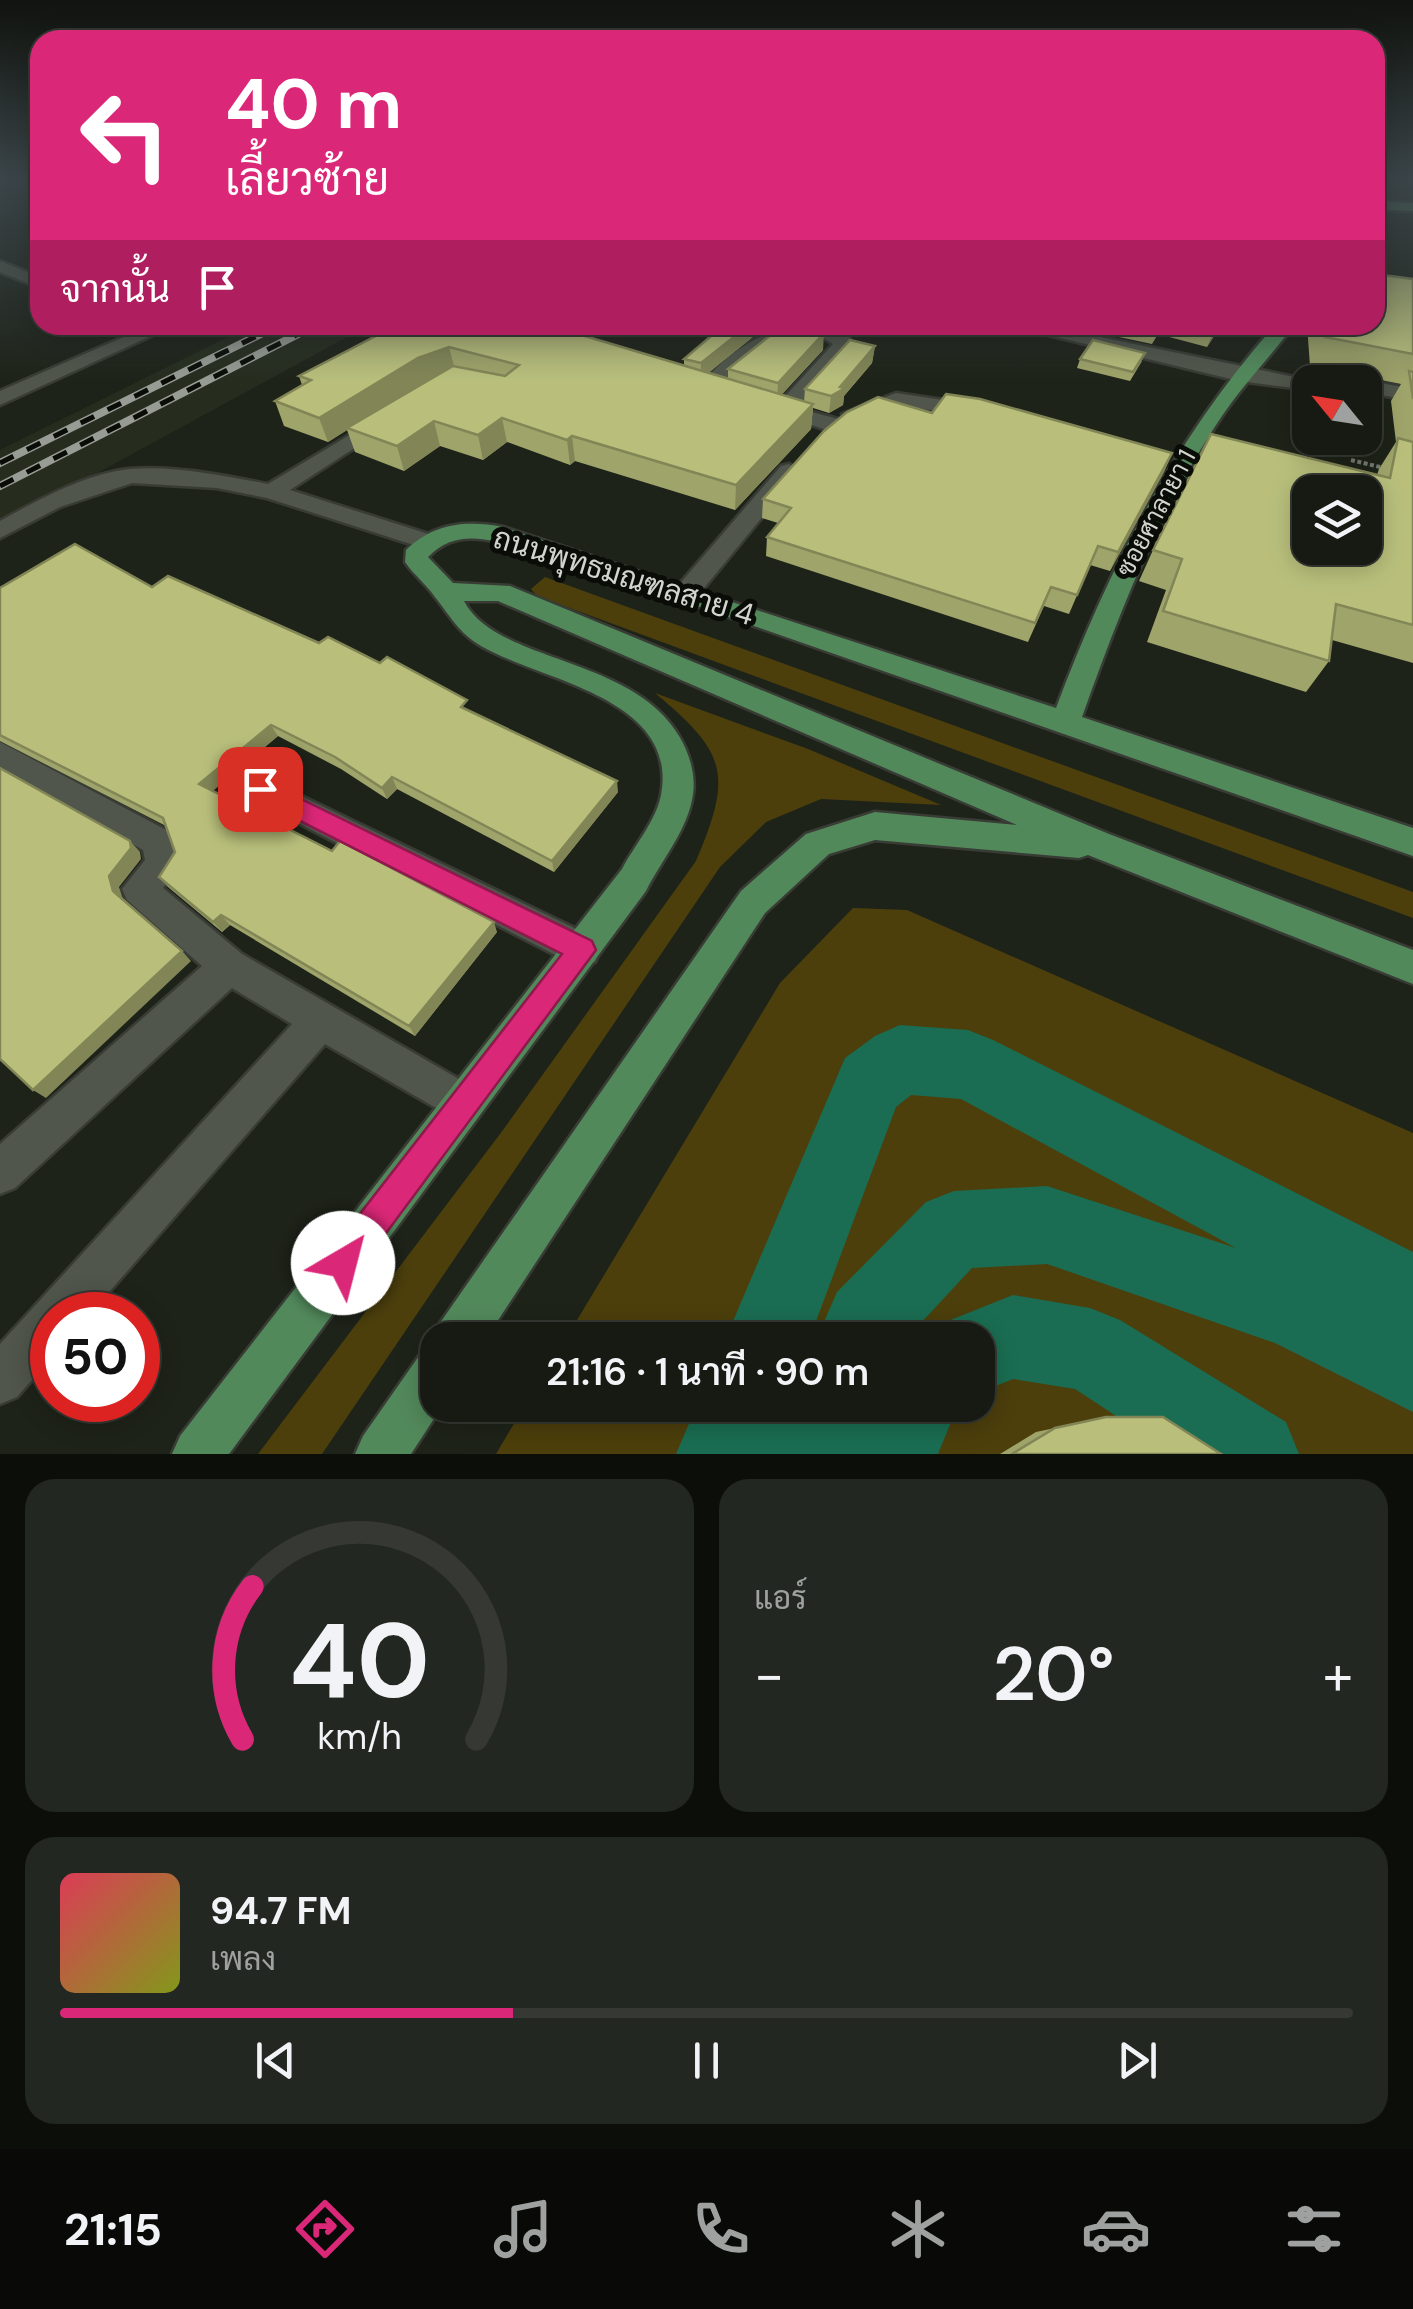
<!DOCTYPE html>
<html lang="th">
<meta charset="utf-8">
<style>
:root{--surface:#161a13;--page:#232721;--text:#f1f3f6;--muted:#9ea1a0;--line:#353833;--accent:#db2777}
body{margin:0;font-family:"DM Sans",Sarabun,sans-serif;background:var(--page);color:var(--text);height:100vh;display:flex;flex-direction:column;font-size:38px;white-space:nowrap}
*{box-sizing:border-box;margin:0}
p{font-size:32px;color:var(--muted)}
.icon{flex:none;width:55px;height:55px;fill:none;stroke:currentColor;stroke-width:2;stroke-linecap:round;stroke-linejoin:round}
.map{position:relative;height:1454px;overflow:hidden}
.panel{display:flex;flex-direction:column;gap:25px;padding:25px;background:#0c0e0a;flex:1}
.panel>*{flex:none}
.guide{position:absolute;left:30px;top:30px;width:1355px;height:305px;border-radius:30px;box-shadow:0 5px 25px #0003,0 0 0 2px var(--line);background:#db2777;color:#fff;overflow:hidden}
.needle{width:65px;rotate:300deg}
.buttons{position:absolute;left:1292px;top:365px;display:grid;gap:20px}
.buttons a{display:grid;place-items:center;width:90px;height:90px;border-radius:20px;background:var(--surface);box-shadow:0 5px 25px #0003,0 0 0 2px var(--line);font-size:50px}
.speed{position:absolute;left:30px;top:1292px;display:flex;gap:20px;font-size:50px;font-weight:700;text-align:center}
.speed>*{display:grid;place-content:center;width:130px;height:130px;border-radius:50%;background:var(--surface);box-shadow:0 5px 25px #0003,0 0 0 2px var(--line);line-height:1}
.speed .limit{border:15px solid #d22;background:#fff;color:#111}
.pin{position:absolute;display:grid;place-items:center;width:85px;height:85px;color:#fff;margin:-42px;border-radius:20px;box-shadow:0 5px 15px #0006}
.me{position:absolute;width:110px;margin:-55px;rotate:37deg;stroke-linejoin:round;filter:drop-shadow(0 0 8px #0008)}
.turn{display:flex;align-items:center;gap:35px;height:210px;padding:0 30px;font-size:45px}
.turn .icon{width:130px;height:130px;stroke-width:2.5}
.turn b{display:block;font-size:70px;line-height:85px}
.then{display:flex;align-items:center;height:95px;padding:0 30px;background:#0003;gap:20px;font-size:38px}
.big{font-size:75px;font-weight:600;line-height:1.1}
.panel .tile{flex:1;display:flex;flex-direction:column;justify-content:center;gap:15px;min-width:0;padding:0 35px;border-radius:30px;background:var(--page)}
.panel .dial{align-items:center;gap:0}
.dial svg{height:260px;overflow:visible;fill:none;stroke:var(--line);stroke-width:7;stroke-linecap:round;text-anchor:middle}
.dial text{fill:var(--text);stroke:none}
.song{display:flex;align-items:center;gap:30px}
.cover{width:120px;height:120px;border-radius:15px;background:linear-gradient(135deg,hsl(350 70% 55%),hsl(70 70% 35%))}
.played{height:10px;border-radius:5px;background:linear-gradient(90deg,var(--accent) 35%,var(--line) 35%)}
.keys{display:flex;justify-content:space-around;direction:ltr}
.heat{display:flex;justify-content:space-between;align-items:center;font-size:55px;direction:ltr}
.panel .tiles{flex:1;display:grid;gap:25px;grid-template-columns:1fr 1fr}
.tile:last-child{grid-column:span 2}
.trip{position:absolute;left:420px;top:1322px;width:575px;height:100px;border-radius:30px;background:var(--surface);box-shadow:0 5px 25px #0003,0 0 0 2px var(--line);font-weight:600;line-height:100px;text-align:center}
.menu{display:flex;height:160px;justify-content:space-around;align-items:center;background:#090a08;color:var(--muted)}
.menu .icon{width:70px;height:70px}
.menu .selected{color:var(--accent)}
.menu b{font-size:45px;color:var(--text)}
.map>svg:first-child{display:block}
</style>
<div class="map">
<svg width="1413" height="1454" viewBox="0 0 1413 1454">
<rect width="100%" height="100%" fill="#1e2319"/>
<!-- built -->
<polygon fill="#262d1f" points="252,325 369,325 0,526 0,450"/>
<!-- green -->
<g fill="#4c3f0c">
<polygon points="545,577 1413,892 1413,918 537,596 531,589"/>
<path d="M655 693 808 749 941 805 821 799 766 822 720 867 322 1454H258L503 1130 696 861C733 774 727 753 655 693Z"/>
<polygon points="853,908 907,910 1413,1133 1413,1454 496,1454 525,1405 978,1405 978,1340 565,1340 780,983"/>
</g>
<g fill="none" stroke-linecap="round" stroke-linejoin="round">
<!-- canal -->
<g fill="#1a6d52" fill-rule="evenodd">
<polygon points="900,1025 968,1030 993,1040 1413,1252 1413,1412 1275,1343 1047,1264 972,1268 905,1340 816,1340 837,1292 926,1202 954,1191 1047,1186 1236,1248 961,1099 911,1095 896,1107 809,1340 725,1340 845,1058 875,1036"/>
<polygon points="1013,1295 1090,1308 1120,1320 1286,1422 1299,1454 1174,1454 1075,1389 1013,1379 978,1393 978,1340 941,1340 948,1321"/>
<polygon points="697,1405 958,1405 938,1454 676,1454"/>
</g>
<defs>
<g id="minor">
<polygon points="0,261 40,277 40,288 0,272"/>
<polygon points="151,325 175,325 0,405 0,391"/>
<path d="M820 325 849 335 851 345 797 408 842 420V430H826L765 409 778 404 833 344C790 311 743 367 713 394L696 390C731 348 766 325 820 325Z"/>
<polygon points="1007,325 1041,325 1319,382 1310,382 1310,390 1239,381"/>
<polygon points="1365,380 1413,389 1413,401 1365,392 1365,382 1357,382"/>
<polygon points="896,393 977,405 987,411 977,417 897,405 852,420 842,414"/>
<path d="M383 415 394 421 390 425 290 490 438 537 441 542 438 547H420L267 498 217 488 132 483 60 507 0 538V521C38 500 85 474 129 469 174 465 225 476 268 484Z"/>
<polygon points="789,464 800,471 695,599 677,599 673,593 677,587 781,466"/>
<polygon points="0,742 170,832 180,864 163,888 242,954 478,1090 484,1104 478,1118 464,1124 325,1044 89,1315 52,1315 52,1357 17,1397 0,1404 0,1344 292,1024 232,988 15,1188 0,1194 0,1144 202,966 127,900 122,889 145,860 143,850 0,769"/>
<polygon points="260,776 595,938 600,950 595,962 582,967 569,962 249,798 244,789 249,780"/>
</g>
<g id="major">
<polygon points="1375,201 1413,203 1413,211 1375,209"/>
<path d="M1275 325H1294C1271 356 1244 384 1222 416 1160 508 1119 613 1082 717L1413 828V856L677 599 498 542C471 536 449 536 428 557L453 583 510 586 1109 834 1413 950V984L1088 855 1079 858 875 840 829 854 765 913 485 1340H438V1405H443L411 1454H355L363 1436 421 1353 436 1347 433 1340 440 1323 741 891 806 834 875 812 1017 825 498 601H464C496 663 632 656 679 736 689 752 696 775 693 794 689 828 661 861 646 891L229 1454H172L180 1436 622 869C634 846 656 821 661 795 679 697 541 681 481 646 458 632 451 617 435 597 426 584 414 575 405 562L406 550C434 523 466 520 503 527L1056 708C1109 567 1175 438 1275 325Z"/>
</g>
</defs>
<!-- minor casing -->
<use href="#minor" stroke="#383c35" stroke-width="5"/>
<!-- major casing -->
<use href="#major" stroke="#383c35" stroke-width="5"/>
<!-- path -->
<polyline stroke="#757a71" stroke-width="4" stroke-dasharray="4 2.5" stroke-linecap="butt" points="1351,460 1384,468"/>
<!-- minor -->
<use href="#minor" fill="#50564b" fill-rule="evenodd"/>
<!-- major -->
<use href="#major" fill="#52895b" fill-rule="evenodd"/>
<defs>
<g id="rail">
<polyline points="0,463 279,325"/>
<polyline points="0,486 316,325"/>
</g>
</defs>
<!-- rail casing -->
<use href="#rail" stroke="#979c94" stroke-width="8"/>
<!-- rail -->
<use href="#rail" stroke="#090c07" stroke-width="5" stroke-dasharray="15" stroke-linecap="butt"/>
</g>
<!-- wall -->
<g fill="#9fa46a">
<polygon points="1413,279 1413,663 1332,640 1329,661 1306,692 1147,642 1166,590 1139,581 1153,550 1377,475 1379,469 1396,442 1391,401 1401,384 1310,366 1307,325 1375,325"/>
<polygon points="1103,325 1221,325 1207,347 1158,334 1152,344 1100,333"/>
<polygon points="431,328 684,366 684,359 759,332 708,373 728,379 728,369 823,350 781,395 804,402 805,389 875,346 872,363 844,396 843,405 829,413 813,408 811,429 735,510 575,461 570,465 507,442 483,460 440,446 404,471 355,452 347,430 328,442 284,426 275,401 302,385 299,376"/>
<polygon points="1080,359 1142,361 1130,381 1077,368"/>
<polygon points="932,413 1172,453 1164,472 1110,571 1090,565 1069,614 1044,606 1028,642 766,556 767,537 778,523 762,518 763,499"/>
<polygon points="152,587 470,711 618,792 554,872 397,789 387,799 341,769 278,736 212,791 497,932 415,1036 230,925 222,932 168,887 159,877 175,852 166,826 0,741 0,588"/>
<polygon points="1055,1428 1221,1454 1000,1454 1036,1432"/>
</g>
<!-- shaded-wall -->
<g fill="#828656">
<polygon points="749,325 777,325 759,332 701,379 701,363"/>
<polygon points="1217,325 1221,325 1207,347 1215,328"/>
<polygon points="824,333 823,350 777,400 778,383"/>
<polygon points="875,346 872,363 844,396 843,405 829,413 831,396"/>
<polygon points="449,347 455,370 347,428 347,430 328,442 319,418 418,358"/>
<polygon points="813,404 811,429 735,510 736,485"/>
<polygon points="502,418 507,442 483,460 478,435"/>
<polygon points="434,421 440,446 404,471 397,446"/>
<polygon points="572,436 575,461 570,465 567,440"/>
<polygon points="1172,453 1164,472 1110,571 1118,552"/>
<polygon points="271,725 278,736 207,796 199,784"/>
<polygon points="392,777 397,789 387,799 382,788"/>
<polygon points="617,781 618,792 554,872 552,861"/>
<polygon points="130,841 140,852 141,859 119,887 124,902 113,891 109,876"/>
<polygon points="221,915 230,925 222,932 213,922"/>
<polygon points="494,922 497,932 415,1036 409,1026"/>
<polygon points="182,951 191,961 46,1098 33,1090"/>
</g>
<!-- building -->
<g fill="#b9bf7b" stroke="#828656" stroke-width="2.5" fill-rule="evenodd">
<polygon points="1375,274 1413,279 1413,354 1325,337 1324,325 1375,325"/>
<polygon points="397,325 424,325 431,328 436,325 548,325 813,404 736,485 572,436 567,440 502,418 478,435 434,421 397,446 347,428 453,366 505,376 519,365 449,347 418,358 319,418 275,401 311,380 299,376"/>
<polygon points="724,325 749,325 701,363 684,359"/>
<polygon points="793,325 824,333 778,383 728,369 777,330"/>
<polygon points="850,340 875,346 840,387 845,388 831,396 805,389"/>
<polygon points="1093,340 1145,353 1133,372 1080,359"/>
<polygon points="1409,371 1413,372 1413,399"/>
<polygon points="946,394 980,399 1172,453 1118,552 1098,546 1077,595 1051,587 1035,623 767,537 791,508 763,499 824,431 847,412 878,397 932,413"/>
<path d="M1211 434 1390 478 1398 438 1413 442V625L1336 604 1329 661 1163 611 1182 559 1153 550ZM1310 492H1365V548H1310Z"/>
<polygon points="75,544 152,587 168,576 319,643 328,637 380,663 387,657 467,700 461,707 617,781 552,861 392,777 382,788 335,757 271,725 199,784 332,851 340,841 494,922 409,1026 221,915 213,922 159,877 175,852 163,818 0,735 0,588"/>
<polygon points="0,768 130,841 131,848 109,876 113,891 182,951 33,1090 0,1059"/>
<polygon points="1106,1417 1163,1417 1221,1454 1012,1454 1055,1428"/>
</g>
<!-- sky -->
<linearGradient id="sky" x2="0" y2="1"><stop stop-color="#10130e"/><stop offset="0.47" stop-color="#3b4549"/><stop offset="1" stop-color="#3b4549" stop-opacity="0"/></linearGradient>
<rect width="1413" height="382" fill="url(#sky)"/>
<!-- route -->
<polygon fill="#db2777" stroke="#8e194d" stroke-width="2.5" points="260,779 592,941 596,950 355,1275 343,1280 331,1275 326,1263 331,1251 562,954 251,796 248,789"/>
<g text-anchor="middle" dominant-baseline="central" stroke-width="10" stroke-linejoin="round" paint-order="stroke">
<!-- far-street labels -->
<g font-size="25" fill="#d1d5ce" stroke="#090c07">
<text transform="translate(1156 513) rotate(-62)">ซอยศาลายา 1</text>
</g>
<!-- street labels -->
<g font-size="30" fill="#d1d5ce" stroke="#090c07">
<text transform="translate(624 576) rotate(17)">ถนนพุทธมณฑลสาย 4</text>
</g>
</g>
</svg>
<div class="buttons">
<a><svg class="needle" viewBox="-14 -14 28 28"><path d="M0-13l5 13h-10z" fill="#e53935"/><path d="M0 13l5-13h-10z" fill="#9ea1a0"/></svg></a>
<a><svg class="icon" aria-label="layers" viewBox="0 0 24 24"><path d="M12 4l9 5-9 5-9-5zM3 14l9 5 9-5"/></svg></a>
</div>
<div class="speed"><div class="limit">50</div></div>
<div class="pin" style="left:260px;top:789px;background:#d93025"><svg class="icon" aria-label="arrive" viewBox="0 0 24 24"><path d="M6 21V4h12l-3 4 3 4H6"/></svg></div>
<svg class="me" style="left:343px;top:1263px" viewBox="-20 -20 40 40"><circle r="19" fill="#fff"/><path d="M0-13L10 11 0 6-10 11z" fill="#db2777"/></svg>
<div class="trip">21:16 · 1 นาที · 90 m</div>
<div class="guide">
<div class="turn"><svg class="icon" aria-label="left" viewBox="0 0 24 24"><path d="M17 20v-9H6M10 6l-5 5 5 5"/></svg><div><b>40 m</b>เลี้ยวซ้าย</div></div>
<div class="then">จากนั้น<svg class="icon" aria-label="arrive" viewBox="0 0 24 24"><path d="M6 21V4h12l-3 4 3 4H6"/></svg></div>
</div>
</div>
<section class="panel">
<div class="tiles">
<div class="tile dial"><svg viewBox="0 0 100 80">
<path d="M14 69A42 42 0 1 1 86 69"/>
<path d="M14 69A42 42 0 0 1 17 22" stroke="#db2777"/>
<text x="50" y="56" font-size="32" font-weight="700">40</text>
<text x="50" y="72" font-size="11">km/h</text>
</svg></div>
<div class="tile"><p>แอร์</p>
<div class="heat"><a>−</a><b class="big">20°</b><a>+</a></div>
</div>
<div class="tile">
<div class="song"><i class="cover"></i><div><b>94.7 FM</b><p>เพลง</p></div></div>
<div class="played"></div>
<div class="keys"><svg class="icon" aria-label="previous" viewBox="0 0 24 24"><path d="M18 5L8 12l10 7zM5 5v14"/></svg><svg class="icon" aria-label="pause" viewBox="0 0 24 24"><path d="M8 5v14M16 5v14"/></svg><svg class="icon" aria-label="next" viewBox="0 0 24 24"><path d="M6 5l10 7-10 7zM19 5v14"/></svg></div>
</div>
</div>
</section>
<nav class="menu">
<b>21:15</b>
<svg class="icon selected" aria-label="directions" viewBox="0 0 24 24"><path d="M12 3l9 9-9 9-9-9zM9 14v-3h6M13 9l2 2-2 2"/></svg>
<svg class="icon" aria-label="music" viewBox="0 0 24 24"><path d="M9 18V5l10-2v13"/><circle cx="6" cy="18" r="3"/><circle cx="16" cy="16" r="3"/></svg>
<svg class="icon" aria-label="phone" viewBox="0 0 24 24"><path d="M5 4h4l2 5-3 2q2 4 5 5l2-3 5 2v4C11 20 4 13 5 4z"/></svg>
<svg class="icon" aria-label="climate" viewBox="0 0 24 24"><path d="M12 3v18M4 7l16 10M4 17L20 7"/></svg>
<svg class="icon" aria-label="car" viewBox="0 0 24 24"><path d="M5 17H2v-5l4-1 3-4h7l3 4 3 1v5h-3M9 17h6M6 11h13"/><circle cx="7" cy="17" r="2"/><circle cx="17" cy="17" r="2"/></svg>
<svg class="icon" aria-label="filters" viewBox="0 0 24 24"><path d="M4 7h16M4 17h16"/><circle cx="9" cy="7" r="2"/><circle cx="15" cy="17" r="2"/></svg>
</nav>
